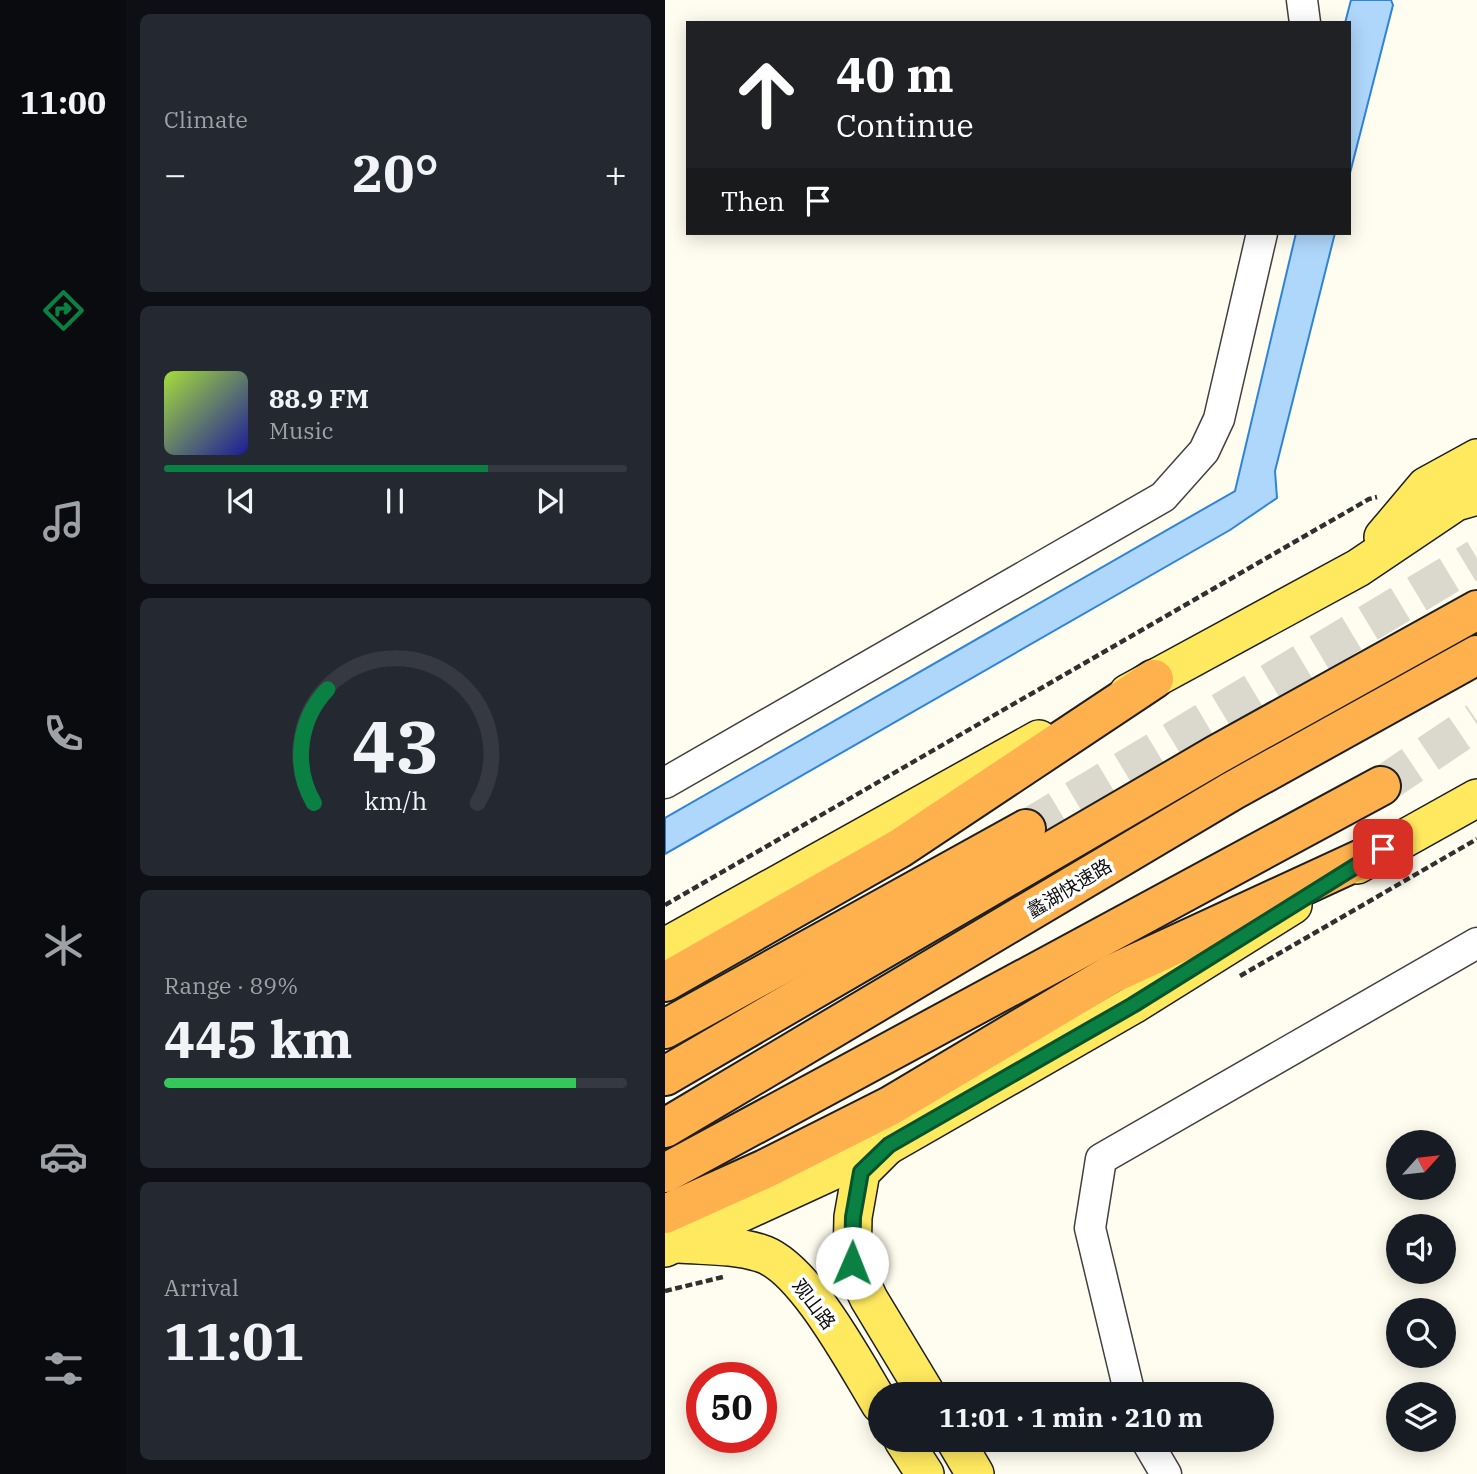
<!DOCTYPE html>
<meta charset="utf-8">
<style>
:root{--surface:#171b24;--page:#242831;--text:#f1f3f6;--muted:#9ea1a6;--line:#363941;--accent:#0b8043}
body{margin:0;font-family:"IBM Plex Serif","Noto Sans SC",serif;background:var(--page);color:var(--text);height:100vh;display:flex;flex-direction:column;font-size:26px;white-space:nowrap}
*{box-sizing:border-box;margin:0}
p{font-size:23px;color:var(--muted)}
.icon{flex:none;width:38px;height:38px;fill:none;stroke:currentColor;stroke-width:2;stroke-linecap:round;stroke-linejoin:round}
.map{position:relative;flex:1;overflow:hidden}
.side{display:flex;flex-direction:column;gap:14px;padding:14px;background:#0d0f14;width:539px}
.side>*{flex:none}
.top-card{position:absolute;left:21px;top:21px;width:665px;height:214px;border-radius:0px;box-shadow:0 4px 18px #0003;background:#202124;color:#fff;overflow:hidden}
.needle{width:46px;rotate:63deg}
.buttons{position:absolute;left:721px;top:1130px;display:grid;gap:14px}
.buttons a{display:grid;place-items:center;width:70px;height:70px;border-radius:50%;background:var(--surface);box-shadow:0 4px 18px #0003;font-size:35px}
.speed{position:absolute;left:21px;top:1362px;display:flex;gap:14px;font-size:35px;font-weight:700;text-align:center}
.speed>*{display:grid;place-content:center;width:91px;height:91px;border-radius:50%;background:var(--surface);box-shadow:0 4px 18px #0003;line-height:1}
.speed .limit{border:10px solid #d22;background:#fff;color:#111}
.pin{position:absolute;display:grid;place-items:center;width:60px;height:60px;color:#fff;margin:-30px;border-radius:14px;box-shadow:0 4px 10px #0006}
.me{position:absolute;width:77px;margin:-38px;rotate:1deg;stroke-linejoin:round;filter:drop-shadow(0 0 5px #0008)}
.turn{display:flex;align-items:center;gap:24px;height:147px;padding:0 35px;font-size:32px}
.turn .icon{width:91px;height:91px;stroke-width:2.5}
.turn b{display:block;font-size:49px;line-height:60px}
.then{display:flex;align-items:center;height:66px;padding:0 35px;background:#0003;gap:14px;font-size:26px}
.big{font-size:52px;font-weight:800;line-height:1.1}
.side .card{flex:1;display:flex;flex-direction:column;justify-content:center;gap:10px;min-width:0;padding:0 24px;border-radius:10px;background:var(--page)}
.side .dial{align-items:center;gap:0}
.dial svg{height:182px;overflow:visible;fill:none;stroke:var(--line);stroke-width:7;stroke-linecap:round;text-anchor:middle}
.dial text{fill:var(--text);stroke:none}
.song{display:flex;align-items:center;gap:21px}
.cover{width:84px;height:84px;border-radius:10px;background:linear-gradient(135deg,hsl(80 70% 55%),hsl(240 70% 35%))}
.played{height:7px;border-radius:4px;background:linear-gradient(90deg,var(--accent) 70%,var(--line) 70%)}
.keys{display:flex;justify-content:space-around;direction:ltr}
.heat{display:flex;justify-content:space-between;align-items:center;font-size:38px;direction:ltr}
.charge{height:10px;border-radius:5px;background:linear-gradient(90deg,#34c759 89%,var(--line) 0)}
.trip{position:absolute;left:203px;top:1382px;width:406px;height:70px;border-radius:35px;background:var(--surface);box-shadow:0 4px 18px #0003;font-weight:800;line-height:70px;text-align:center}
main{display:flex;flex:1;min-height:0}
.dock{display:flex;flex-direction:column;width:126px;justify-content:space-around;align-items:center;background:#090b0e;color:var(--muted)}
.dock .icon{width:49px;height:49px}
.dock .on{color:var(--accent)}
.dock b{font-size:32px;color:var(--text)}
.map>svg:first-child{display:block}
</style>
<main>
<nav class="dock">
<b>11:00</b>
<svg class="icon on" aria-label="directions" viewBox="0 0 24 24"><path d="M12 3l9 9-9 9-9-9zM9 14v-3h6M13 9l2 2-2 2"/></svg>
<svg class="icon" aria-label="music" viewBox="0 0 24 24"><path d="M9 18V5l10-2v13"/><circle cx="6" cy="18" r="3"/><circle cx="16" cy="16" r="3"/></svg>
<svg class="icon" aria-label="phone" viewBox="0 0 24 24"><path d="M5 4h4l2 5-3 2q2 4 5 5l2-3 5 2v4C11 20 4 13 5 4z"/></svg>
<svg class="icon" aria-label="climate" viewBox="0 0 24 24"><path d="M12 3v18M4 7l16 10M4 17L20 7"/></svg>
<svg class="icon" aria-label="car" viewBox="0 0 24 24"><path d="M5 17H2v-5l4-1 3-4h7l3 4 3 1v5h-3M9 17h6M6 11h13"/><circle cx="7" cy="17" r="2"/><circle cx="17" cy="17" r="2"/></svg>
<svg class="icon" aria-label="filters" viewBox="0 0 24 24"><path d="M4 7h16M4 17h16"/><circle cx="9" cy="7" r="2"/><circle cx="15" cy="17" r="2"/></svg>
</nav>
<section class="side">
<div class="card"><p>Climate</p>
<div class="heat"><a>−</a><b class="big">20°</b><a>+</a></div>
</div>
<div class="card">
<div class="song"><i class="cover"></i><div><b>88.9 FM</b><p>Music</p></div></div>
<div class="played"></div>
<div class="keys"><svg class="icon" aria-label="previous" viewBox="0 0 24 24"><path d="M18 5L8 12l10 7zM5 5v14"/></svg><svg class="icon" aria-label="pause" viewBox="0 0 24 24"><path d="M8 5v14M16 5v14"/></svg><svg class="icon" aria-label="next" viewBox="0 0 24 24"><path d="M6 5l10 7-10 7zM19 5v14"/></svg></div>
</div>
<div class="card dial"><svg viewBox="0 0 100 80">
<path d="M14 69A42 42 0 1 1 86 69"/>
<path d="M14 69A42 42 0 0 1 20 19" stroke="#0b8043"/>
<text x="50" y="56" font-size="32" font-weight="700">43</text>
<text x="50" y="72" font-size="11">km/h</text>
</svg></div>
<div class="card"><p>Range · 89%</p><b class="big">445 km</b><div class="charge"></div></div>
<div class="card"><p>Arrival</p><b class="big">11:01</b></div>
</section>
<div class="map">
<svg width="812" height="1474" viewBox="0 0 812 1474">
<rect width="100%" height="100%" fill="#fffdef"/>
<!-- water -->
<g fill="#afd7fb" stroke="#2f84d8" stroke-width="2">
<polygon points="686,0 726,0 728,5 684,177 684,23 680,23"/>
<polygon points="631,233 670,233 610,471 612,498 565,530 0,854 0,818 570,491"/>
</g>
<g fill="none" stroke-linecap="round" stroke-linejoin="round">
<!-- highway-tunnel -->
<g stroke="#dbd9cd" stroke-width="38" stroke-dasharray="38 19" stroke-linecap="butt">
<polyline points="716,786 812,721"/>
<polyline points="361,829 812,558"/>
</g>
<defs>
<g id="minor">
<polyline points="637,0 640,23"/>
<polyline points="0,783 498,497 539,451 554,419 597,233"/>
<polyline points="465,1395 425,1228 436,1159 812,943"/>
<polyline points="481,1440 501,1474"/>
</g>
<g id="major">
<polyline points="718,537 761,486 812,458"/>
<polyline points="463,693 693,568 791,502 812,496"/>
<polyline points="692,865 812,798"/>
<polyline points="0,947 374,739"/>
<polyline points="221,1147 196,1172 188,1217 187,1263 204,1299 262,1395"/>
<path d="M14 1244C40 1246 69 1245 95 1253 139 1265 191 1365 215 1404"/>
<polyline points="0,1248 224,1145 468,1005 628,905"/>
<polyline points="238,1440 260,1474"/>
<polyline points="290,1440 310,1474"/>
</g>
<g id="highway">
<polyline points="0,982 235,848 489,679"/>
<polyline points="0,1029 361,829"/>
<polyline points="0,1076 551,755 812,610"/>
<polyline points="0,1128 567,791 812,655"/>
<polyline points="0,1173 716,786"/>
<polyline points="0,1214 100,1169 225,1106 447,974 718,849"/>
</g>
</defs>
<!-- minor casing -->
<use href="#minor" stroke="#414141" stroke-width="33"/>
<!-- major casing -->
<use href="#major" stroke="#1f1f1f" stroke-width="40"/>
<!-- highway casing -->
<use href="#highway" stroke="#1f1f1f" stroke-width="42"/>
<!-- path -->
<g stroke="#303030" stroke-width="4.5" stroke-dasharray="7 3.5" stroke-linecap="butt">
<polyline points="0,905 704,499 712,497"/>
<polyline points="575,976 812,839"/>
<polyline points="0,1291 58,1277"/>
</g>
<!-- minor -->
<use href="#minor" stroke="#fff" stroke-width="30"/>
<!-- major -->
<use href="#major" stroke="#ffe95f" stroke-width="37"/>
<!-- highway -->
<use href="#highway" stroke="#ffb14d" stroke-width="38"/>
</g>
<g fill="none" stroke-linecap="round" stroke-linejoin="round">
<defs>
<polyline id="route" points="187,1263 188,1217 196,1172 224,1145 468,1005 718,849"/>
</defs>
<!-- route casing -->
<use href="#route" stroke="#07532c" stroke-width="18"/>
<!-- route -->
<use href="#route" stroke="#0b8043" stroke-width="12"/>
</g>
<g text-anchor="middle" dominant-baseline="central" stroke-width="7" stroke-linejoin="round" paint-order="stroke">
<!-- street labels -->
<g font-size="19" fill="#0e0e0e" stroke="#fff">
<text transform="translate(404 888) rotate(-31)">蠡湖快速路</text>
<text transform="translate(149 1304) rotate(53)">观山路</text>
</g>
</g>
</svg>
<div class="buttons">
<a><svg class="needle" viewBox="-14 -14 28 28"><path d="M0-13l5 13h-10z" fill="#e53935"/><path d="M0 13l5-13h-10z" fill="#9ea1a6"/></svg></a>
<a><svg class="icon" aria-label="sound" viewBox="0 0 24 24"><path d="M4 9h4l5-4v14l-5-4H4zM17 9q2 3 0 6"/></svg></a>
<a><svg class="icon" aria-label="search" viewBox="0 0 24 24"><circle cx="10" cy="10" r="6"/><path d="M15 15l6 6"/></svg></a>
<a><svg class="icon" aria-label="layers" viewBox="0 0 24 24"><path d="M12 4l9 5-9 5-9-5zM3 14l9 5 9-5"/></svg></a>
</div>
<div class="speed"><div class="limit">50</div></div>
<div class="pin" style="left:718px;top:849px;background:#d93025"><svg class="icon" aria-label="arrive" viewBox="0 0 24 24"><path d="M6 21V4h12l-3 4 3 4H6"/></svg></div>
<svg class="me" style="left:187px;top:1263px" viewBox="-20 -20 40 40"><circle r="19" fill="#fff"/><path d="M0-13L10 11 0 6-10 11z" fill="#0b8043"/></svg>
<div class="trip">11:01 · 1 min · 210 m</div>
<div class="top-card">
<div class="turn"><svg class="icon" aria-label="ahead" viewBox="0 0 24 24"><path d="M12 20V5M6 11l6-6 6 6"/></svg><div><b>40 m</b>Continue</div></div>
<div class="then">Then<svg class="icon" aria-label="arrive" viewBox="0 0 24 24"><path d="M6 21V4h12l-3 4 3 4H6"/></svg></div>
</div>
</div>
</main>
